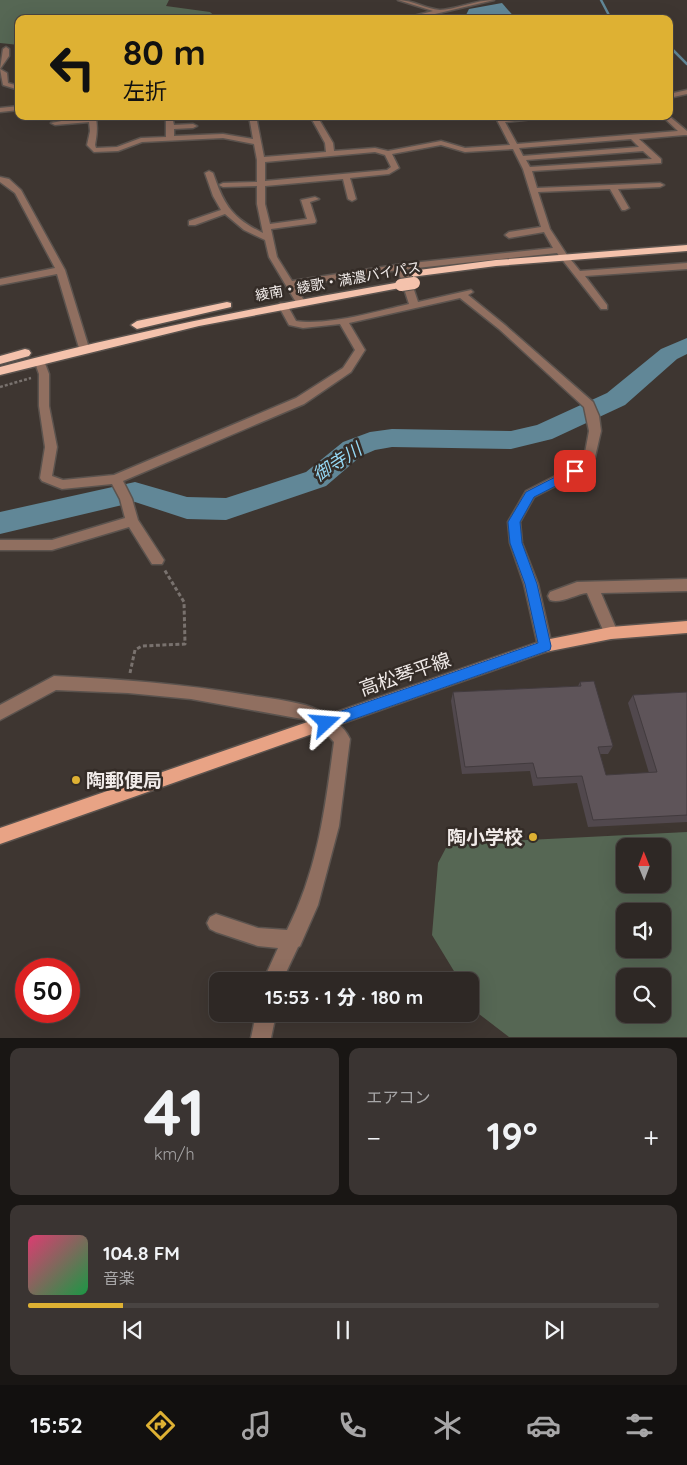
<!DOCTYPE html>
<html lang="ja">
<meta charset="utf-8">
<style>
:root{--surface:#2e2825;--page:#3a3432;--text:#f1f3f6;--muted:#a7a6a7;--line:#494442;--accent:#deb133}
body{margin:0;font-family:Quicksand,"Noto Sans JP",sans-serif;background:var(--page);color:var(--text);height:100vh;display:flex;flex-direction:column;font-size:19px;white-space:nowrap}
*{box-sizing:border-box;margin:0}
p{font-size:16px;color:var(--muted)}
.icon{flex:none;width:28px;height:28px;fill:none;stroke:currentColor;stroke-width:2;stroke-linecap:round;stroke-linejoin:round}
.map{position:relative;height:1038px;overflow:hidden}
.details{display:flex;flex-direction:column;gap:10px;padding:10px;background:#191614;flex:1}
.details>*{flex:none}
.hud{position:absolute;left:15px;top:15px;width:658px;height:105px;border-radius:10px;box-shadow:0 5px 20px #0002,0 0 0 1px var(--line);background:#deb133;color:#111;overflow:hidden}
.needle{width:32px;rotate:359deg}
.controls{position:absolute;left:616px;top:838px;display:grid;gap:10px}
.controls a{display:grid;place-items:center;width:55px;height:55px;border-radius:10px;background:var(--surface);box-shadow:0 5px 20px #0002,0 0 0 1px var(--line);font-size:25px}
.speed{position:absolute;left:15px;top:958px;display:flex;gap:10px;font-size:25px;font-weight:700;text-align:center}
.speed>*{display:grid;place-content:center;width:65px;height:65px;border-radius:50%;background:var(--surface);box-shadow:0 5px 20px #0002,0 0 0 1px var(--line);line-height:1}
.speed .limit{border:8px solid #d22;background:#fff;color:#111}
.pin{position:absolute;display:grid;place-items:center;width:42px;height:42px;color:#fff;margin:-21px;border-radius:10px;box-shadow:0 2px 8px #0006}
.me{position:absolute;width:55px;margin:-28px;rotate:71deg;stroke-linejoin:round;filter:drop-shadow(0 0 4px #0008)}
.turn{display:flex;align-items:center;gap:18px;height:105px;padding:0 25px;font-size:22px}
.turn .icon{width:65px;height:65px;stroke-width:2.5}
.turn b{display:block;font-size:35px;line-height:42px}
.big{font-size:38px;font-weight:800;line-height:1.1}
.details .tile{flex:1;display:flex;flex-direction:column;justify-content:center;gap:8px;min-width:0;padding:0 18px;border-radius:10px;background:var(--page)}
.details .dial{align-items:center;gap:0}
.dial b{font-size:65px;line-height:1}
.song{display:flex;align-items:center;gap:15px}
.cover{width:60px;height:60px;border-radius:8px;background:linear-gradient(135deg,hsl(340 70% 55%),hsl(140 70% 35%))}
.played{height:5px;border-radius:2px;background:linear-gradient(90deg,var(--accent) 15%,var(--line) 15%)}
.keys{display:flex;justify-content:space-around;direction:ltr}
.heat{display:flex;justify-content:space-between;align-items:center;font-size:28px;direction:ltr}
.details .tiles{flex:1;display:grid;gap:10px;grid-template-columns:1fr 1fr}
.tile:last-child{grid-column:span 2}
.trip{position:absolute;left:209px;top:972px;width:270px;height:50px;border-radius:10px;background:var(--surface);box-shadow:0 5px 20px #0002,0 0 0 1px var(--line);font-weight:800;line-height:50px;text-align:center}
.dock{display:flex;height:80px;justify-content:space-around;align-items:center;background:#12100f;color:var(--muted)}
.dock .icon{width:35px;height:35px}
.dock .on{color:var(--accent)}
.dock b{font-size:22px;color:var(--text)}
.map>svg:first-child{display:block}
</style>
<div class="map">
<svg width="687" height="1038" viewBox="0 0 687 1038">
<rect width="100%" height="100%" fill="#3e3631"/>
<!-- green -->
<g fill="#566754" fill-rule="evenodd">
<polygon points="0,0 169,0 166,6 210,12 218,19 19,19 19,45 0,43"/>
<path d="M687 832V1037H509L479 1014 470 999V981H460L432 935 438 863 448 844ZM625 846H662V884H625ZM625 911H662V949H625ZM625 976H662V1014H625Z"/>
</g>
<!-- water -->
<polygon fill="#618797" points="502,3 516,19 464,19 469,9"/>
<g fill="none" stroke-linecap="round" stroke-linejoin="round">
<!-- stream -->
<g stroke="#618797" stroke-width="2.5">
<polyline points="601,0 611,19"/>
<polyline points="669,46 687,64"/>
</g>
<!-- river -->
<polygon fill="#618797" fill-rule="evenodd" points="687,338 687,354 677,359 625,405 552,439 511,449 392,447 375,450 361,456 326,486 226,520 187,519 135,502 0,534 0,512 135,482 187,497 226,498 306,472 343,442 370,432 392,429 511,431 537,425 607,393 661,349"/>
<defs>
<g id="minor">
<path d="M398 0C413 0 426 9 440 10 454 10 476 0 494 0L414 19H402L433 11Z"/>
<polygon points="6,47 9,49 9,56 0,69 3,49"/>
<polygon points="0,69 7,73 8,83 19,86 19,90 3,85"/>
<polygon points="687,90 687,94 669,98 669,94"/>
<polygon points="19,106 19,110 0,112 0,108"/>
<path d="M88 116H95C98 124 97 135 95 145L96 148 117 147 141 138 166 137V119L156 116 172 117 174 125 193 124 197 126 193 128 174 129V136L223 134 253 139 249 116H256L264 157 326 152 325 143 310 116H317L333 143 334 151 375 148 388 151 441 141 465 148 510 145 495 116H560L505 122 517 144 678 131 662 116H669L687 131V135H684L639 139 661 159V163L532 171 537 188 660 183 664 185 660 187 618 189 629 208 625 210H622L610 189 538 192 550 229 567 255 580 271 687 263V269L585 276 607 305V309H601L557 253 407 269 418 302 471 290 473 292 468 295 505 325 593 402 599 416 601 431 595 457 579 474 534 497 520 522 522 543 538 584 552 646 550 650 545 652 540 650 538 646 524 584 510 543 508 522 526 491 571 468 585 453 589 431 584 407 499 329 460 298 349 323 365 350 351 372 304 404 123 481 132 499 138 520 164 560 162 564H152L129 527 52 550H0V540H52L125 518 120 499 112 484 62 489 42 481 40 478 45 447 39 406V374L34 360 35 358H43L49 374V406L57 447 52 476 63 480 114 475 296 398 343 368 355 350 340 324 303 328 289 325 278 305 280 303H286L296 321C327 326 378 311 409 304L398 270 295 286 305 302 300 305 297 304 269 257 265 240 244 230 225 214 195 225H189V221L221 210 213 196 205 173 209 171 213 173C224 205 232 218 263 233L257 204V186L223 187 219 185 223 183 257 182V160L254 144 223 138 142 142 118 151 94 152 87 145 90 131 89 122 55 125 51 123ZM631 139 639 147 523 156 519 148ZM441 145 465 152 513 149 523 169 541 227 509 232 505 235 509 238 544 232 553 248 402 264 292 281 277 257 271 229 315 223 316 221 310 202 319 199 315 197 301 200 307 219 270 224 265 204V186L343 179 348 199 352 201 356 199 350 178 389 174 399 168 392 154ZM643 151 652 159 530 167 526 160ZM375 152 385 155 391 167 387 170 265 181V162Z"/>
<polygon points="0,177 9,179 21,190 65,270 89,348 88,350 80,350 79,348 57,274 0,285 0,279 55,268 15,193 0,182"/>
<path d="M687 579V591L601 593 618 633 616 637 611 639 606 637 587 593C576 594 561 604 550 600L548 596 550 592 577 582Z"/>
<path d="M54 676C120 679 184 684 248 695 267 698 287 700 305 705 322 710 343 723 350 739L339 826 318 905 300 946 298 947 282 981H263L278 948 258 946 216 932 210 929 207 923 210 917 216 914 258 928 287 930C318 869 325 809 334 742L321 728 302 719 191 699 128 693 56 690 0 720V705Z"/>
<polygon points="256,1014 276,1014 271,1038 251,1038"/>
</g>
<polygon id="major" points="687,621 687,633 611,639 545,652 0,844 0,828 545,640 611,627"/>
<g id="highway">
<polygon points="687,245 687,251 496,266 411,277 405,274 411,271 496,260"/>
<path d="M401 282 407 285 405 287 199 326 0 375V367C132 332 266 305 401 282Z"/>
<polygon points="227,302 231,303 231,307 137,329 131,325 137,321"/>
<polygon points="25,349 29,350 31,353 29,356 0,364 0,356"/>
</g>
</defs>
<!-- minor casing -->
<use href="#minor" stroke="#5b534e" stroke-width="3"/>
<!-- major casing -->
<use href="#major" stroke="#5b534e" stroke-width="3"/>
<!-- highway casing -->
<use href="#highway" stroke="#5b534e" stroke-width="3"/>
<!-- path-far1 -->
<polyline stroke="#79726e" stroke-width="2.5" stroke-dasharray="3 2" stroke-linecap="butt" points="0,387 31,378"/>
<!-- path -->
<polyline stroke="#79726e" stroke-width="3" stroke-dasharray="4 2.5" stroke-linecap="butt" points="130,673 135,650 142,646 185,644 184,602 164,569"/>
<!-- minor -->
<use href="#minor" fill="#906f60" fill-rule="evenodd"/>
<!-- major -->
<use href="#major" fill="#e8a385" fill-rule="evenodd"/>
<!-- highway -->
<use href="#highway" fill="#f4c2ac" fill-rule="evenodd"/>
<defs>
<polyline id="highway-bridge" points="401,285 414,283"/>
</defs>
<!-- highway-bridge casing -->
<use href="#highway-bridge" stroke="#5b534e" stroke-width="14" stroke-linecap="butt"/>
<!-- highway-bridge -->
<use href="#highway-bridge" stroke="#f4c2ac" stroke-width="12"/>
</g>
<!-- wall -->
<polygon fill="#51484d" points="580,682 613,746 608,754 600,754 606,775 649,773 628,703 633,695 687,692 687,822 588,827 577,783 533,786 530,771 462,774 451,701 453,692 578,686"/>
<!-- building -->
<polygon fill="#5e5459" stroke="#423b3e" points="594,681 613,746 598,747 606,775 657,772 633,695 687,692 687,815 593,820 582,776 537,778 533,763 465,767 453,692 581,686 580,682"/>
<!-- route -->
<polygon fill="#1a73e8" stroke="#114b97" points="575,467 579,469 579,474 534,497 520,522 522,543 537,584 551,646 550,650 326,729 321,727 319,723 321,718 538,643 525,584 510,543 508,522 526,492"/>
<!-- markers -->
<g fill="#deb133" stroke="#342c27" stroke-width="2">
<circle cx="76" cy="780" r="5"/>
<circle cx="533" cy="837" r="5"/>
</g>
<g text-anchor="middle" dominant-baseline="central" stroke-width="5" stroke-linejoin="round" paint-order="stroke">
<!-- far-street labels -->
<g font-size="14" fill="#f1ebe9" stroke="#342c27">
<text transform="translate(338 281) rotate(-10)">綾南・綾歌・満濃バイパス</text>
</g>
<!-- water labels -->
<g font-size="18" font-style="italic" fill="#95d8f4" stroke="#342c27">
<text transform="translate(337 462) rotate(-33)">御寺川</text>
</g>
<!-- near-street labels -->
<g font-size="19" fill="#f1ebe9" stroke="#342c27">
<text transform="translate(405 674) rotate(-19)">高松琴平線</text>
</g>
<!-- near-poi labels -->
<g font-size="19" font-weight="bold" fill="#f1ebe9" stroke="#342c27" text-anchor="start">
<text x="86" y="780">陶郵便局</text>
<text x="523" y="837" text-anchor="end">陶小学校</text>
</g>
</g>
</svg>
<div class="controls">
<a><svg class="needle" viewBox="-14 -14 28 28"><path d="M0-13l5 13h-10z" fill="#e53935"/><path d="M0 13l5-13h-10z" fill="#a7a6a7"/></svg></a>
<a><svg class="icon" aria-label="sound" viewBox="0 0 24 24"><path d="M4 9h4l5-4v14l-5-4H4zM17 9q2 3 0 6"/></svg></a>
<a><svg class="icon" aria-label="search" viewBox="0 0 24 24"><circle cx="10" cy="10" r="6"/><path d="M15 15l6 6"/></svg></a>
</div>
<div class="speed"><div class="limit">50</div></div>
<div class="pin" style="left:575px;top:471px;background:#d93025"><svg class="icon" aria-label="arrive" viewBox="0 0 24 24"><path d="M6 21V4h12l-3 4 3 4H6"/></svg></div>
<svg class="me" style="left:326px;top:723px" viewBox="-20 -20 40 40"><path d="M0-17L14 15 0 8-14 15z" fill="#1a73e8" stroke="#fff" stroke-width="4"/></svg>
<div class="trip">15:53 · 1 分 · 180 m</div>
<div class="hud">
<div class="turn"><svg class="icon" aria-label="left" viewBox="0 0 24 24"><path d="M17 20v-9H6M10 6l-5 5 5 5"/></svg><div><b>80 m</b>左折</div></div>
</div>
</div>
<section class="details">
<div class="tiles">
<div class="tile dial"><b>41</b><p>km/h</p></div>
<div class="tile"><p>エアコン</p>
<div class="heat"><a>−</a><b class="big">19°</b><a>+</a></div>
</div>
<div class="tile">
<div class="song"><i class="cover"></i><div><b>104.8 FM</b><p>音楽</p></div></div>
<div class="played"></div>
<div class="keys"><svg class="icon" aria-label="previous" viewBox="0 0 24 24"><path d="M18 5L8 12l10 7zM5 5v14"/></svg><svg class="icon" aria-label="pause" viewBox="0 0 24 24"><path d="M8 5v14M16 5v14"/></svg><svg class="icon" aria-label="next" viewBox="0 0 24 24"><path d="M6 5l10 7-10 7zM19 5v14"/></svg></div>
</div>
</div>
</section>
<nav class="dock">
<b>15:52</b>
<svg class="icon on" aria-label="directions" viewBox="0 0 24 24"><path d="M12 3l9 9-9 9-9-9zM9 14v-3h6M13 9l2 2-2 2"/></svg>
<svg class="icon" aria-label="music" viewBox="0 0 24 24"><path d="M9 18V5l10-2v13"/><circle cx="6" cy="18" r="3"/><circle cx="16" cy="16" r="3"/></svg>
<svg class="icon" aria-label="phone" viewBox="0 0 24 24"><path d="M5 4h4l2 5-3 2q2 4 5 5l2-3 5 2v4C11 20 4 13 5 4z"/></svg>
<svg class="icon" aria-label="climate" viewBox="0 0 24 24"><path d="M12 3v18M4 7l16 10M4 17L20 7"/></svg>
<svg class="icon" aria-label="car" viewBox="0 0 24 24"><path d="M5 17H2v-5l4-1 3-4h7l3 4 3 1v5h-3M9 17h6M6 11h13"/><circle cx="7" cy="17" r="2"/><circle cx="17" cy="17" r="2"/></svg>
<svg class="icon" aria-label="filters" viewBox="0 0 24 24"><path d="M4 7h16M4 17h16"/><circle cx="9" cy="7" r="2"/><circle cx="15" cy="17" r="2"/></svg>
</nav>
